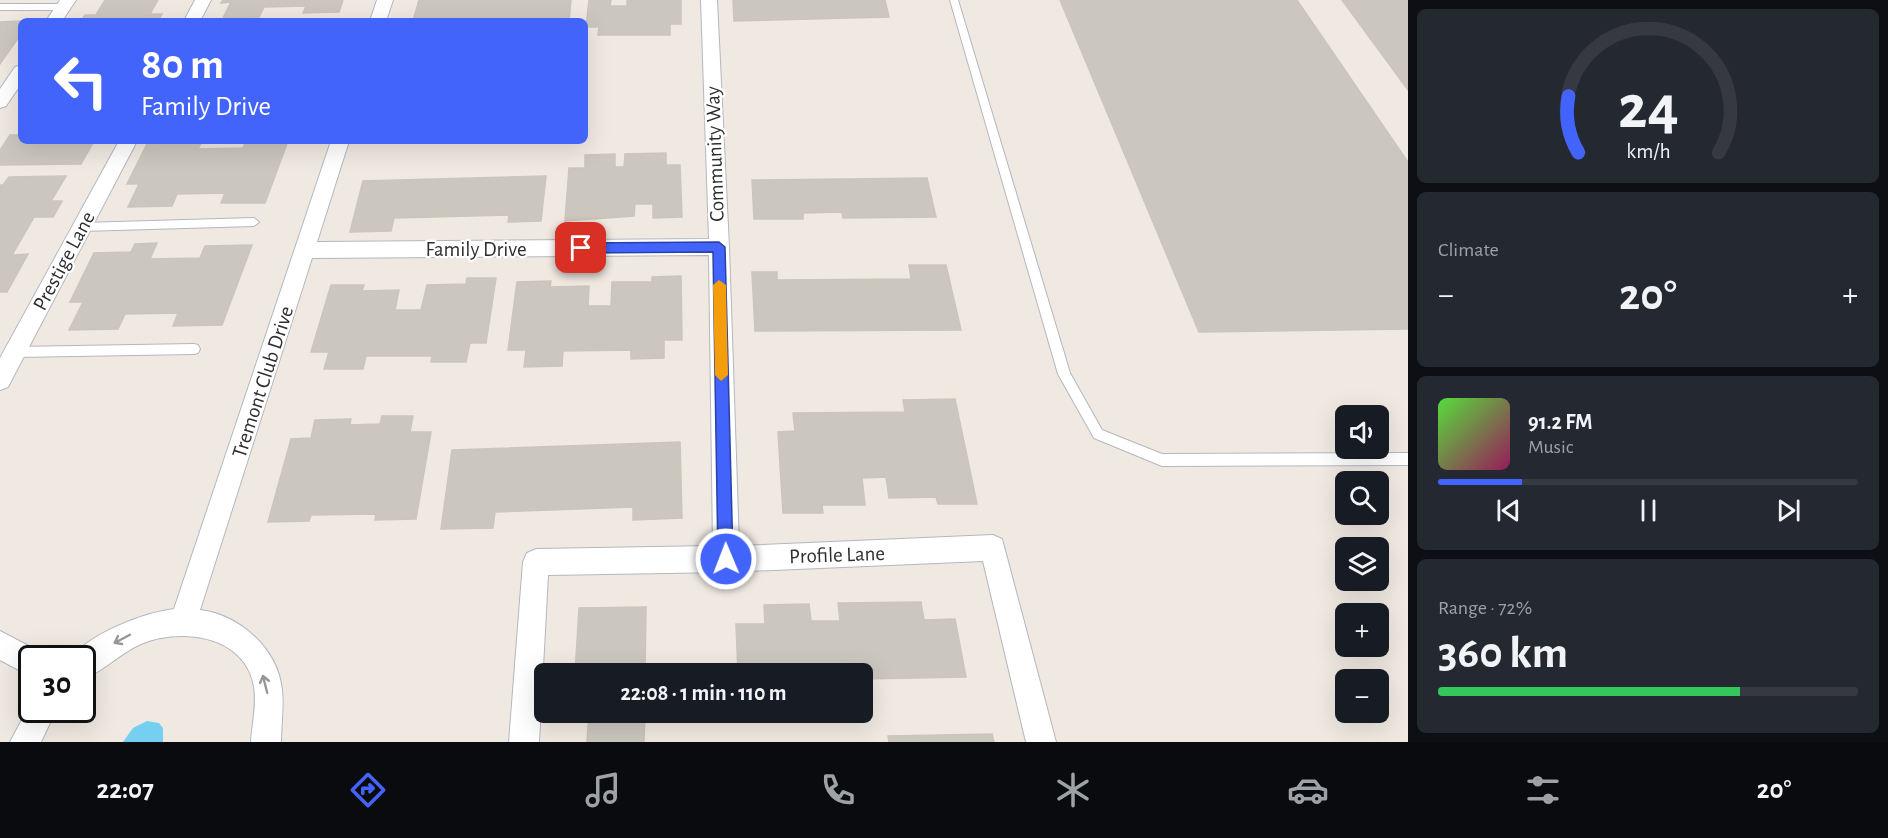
<!DOCTYPE html>
<meta charset="utf-8">
<style>
:root{--surface:#171b24;--page:#242831;--text:#f1f3f6;--muted:#9ea1a6;--line:#363941;--accent:#4264fb}
body{margin:0;font-family:"Alegreya Sans",sans-serif;background:var(--page);color:var(--text);height:100vh;display:flex;flex-direction:column;font-size:22px;white-space:nowrap}
*{box-sizing:border-box;margin:0}
p{font-size:20px;color:var(--muted)}
.icon{flex:none;width:33px;height:33px;fill:none;stroke:currentColor;stroke-width:2;stroke-linecap:round;stroke-linejoin:round}
.map{position:relative;flex:1;overflow:hidden}
.drawer{display:flex;flex-direction:column;gap:9px;padding:9px;background:#0d0f14;width:480px}
.drawer>*{flex:none}
.banner{position:absolute;left:18px;top:18px;width:570px;height:126px;border-radius:9px;box-shadow:0 6px 24px #0002;background:#4264fb;color:#fff;overflow:hidden}
.buttons{position:absolute;left:1335px;top:405px;display:grid;gap:12px}
.buttons a{display:grid;place-items:center;width:54px;height:54px;border-radius:9px;background:var(--surface);box-shadow:0 6px 24px #0002;font-size:30px}
.speed{position:absolute;left:18px;top:645px;display:flex;gap:12px;font-size:30px;font-weight:700;text-align:center}
.speed>*{display:grid;place-content:center;width:78px;height:78px;border-radius:50%;background:var(--surface);box-shadow:0 6px 24px #0002;line-height:1}
.speed .limit{border:3px solid #111;border-radius:9px;background:#fff;color:#111}
.pin{position:absolute;display:grid;place-items:center;width:51px;height:51px;color:#fff;margin:-26px;border-radius:12px;box-shadow:0 3px 9px #0006}
.me{position:absolute;width:66px;margin:-33px;rotate:359deg;stroke-linejoin:round;filter:drop-shadow(0 0 4px #0008)}
.turn{display:flex;align-items:center;gap:21px;height:126px;padding:0 24px;font-size:27px}
.turn .icon{width:78px;height:78px;stroke-width:2.5}
.turn b{display:block;font-size:42px;line-height:51px}
.big{font-size:45px;font-weight:600;line-height:1.1}
.drawer .card{flex:1;display:flex;flex-direction:column;justify-content:center;gap:9px;min-width:0;padding:0 21px;border-radius:9px;background:var(--page)}
.drawer .dial{align-items:center;gap:0}
.dial svg{height:156px;overflow:visible;fill:none;stroke:var(--line);stroke-width:7;stroke-linecap:round;text-anchor:middle}
.dial text{fill:var(--text);stroke:none}
.song{display:flex;align-items:center;gap:18px}
.cover{width:72px;height:72px;border-radius:9px;background:linear-gradient(135deg,hsl(110 70% 55%),hsl(330 70% 35%))}
.played{height:6px;border-radius:3px;background:linear-gradient(90deg,var(--accent) 20%,var(--line) 20%)}
.keys{display:flex;justify-content:space-around;direction:ltr}
.heat{display:flex;justify-content:space-between;align-items:center;font-size:33px;direction:ltr}
.charge{height:9px;border-radius:4px;background:linear-gradient(90deg,#34c759 72%,var(--line) 0)}
.trip{position:absolute;left:534px;top:663px;width:339px;height:60px;border-radius:9px;background:var(--surface);box-shadow:0 6px 24px #0002;font-weight:600;line-height:60px;text-align:center}
.menu{display:flex;height:96px;justify-content:space-around;align-items:center;background:#090b0e;color:var(--muted)}
.menu .icon{width:42px;height:42px}
.menu .active{color:var(--accent)}
.menu b{font-size:27px;color:var(--text)}
main{display:flex;flex:1;min-height:0}
.map>svg:first-child{display:block}
</style>
<main>
<div class="map">
<svg width="1408" height="742" viewBox="0 0 1408 742">
<rect width="100%" height="100%" fill="#efe9e1"/>
<!-- water -->
<polygon fill="#75cff0" points="147,721 159,723 163,728 163,742 123,742 133,728"/>
<!-- building -->
<g fill="#cbc7bf" stroke="#cbc5ba" stroke-width="1.5">
<polygon points="105,0 158,0 150,14 162,14 158,21 81,21 85,15 96,15"/>
<polygon points="223,0 343,0 339,12 303,13 306,6 264,7 259,17 223,18 231,2 221,3"/>
<polygon points="419,0 571,0 569,21 413,21"/>
<polygon points="589,0 611,0 610,6 627,6 627,0 681,0 681,24 670,24 670,35 598,35 599,27 586,27"/>
<polygon points="733,0 885,0 889,17 734,21"/>
<polygon points="1060,0 1297,0 1408,162 1408,329 1199,332"/>
<polygon points="1342,0 1408,0 1408,90"/>
<polygon points="21,21 21,34 0,64 0,22"/>
<polygon points="10,135 21,135 21,141 94,141 81,164 0,165 0,150"/>
<polygon points="181,141 202,141 198,149 243,148 246,141 288,141 265,203 221,203 225,193 177,194 172,206 128,207 139,184 127,184 147,144 180,143"/>
<polygon points="666,153 666,165 680,165 682,217 653,218 653,204 635,204 634,216 565,221 569,168 585,168 585,155 615,154 615,167 624,167 625,154"/>
<polygon points="66,176 51,201 62,201 53,217 34,217 12,255 28,254 7,292 0,292 0,185 3,185 9,177"/>
<polygon points="546,176 541,221 508,222 509,215 394,218 391,231 350,232 363,181"/>
<polygon points="927,178 936,217 843,218 842,212 803,213 803,219 754,219 752,180"/>
<polygon points="157,243 150,259 200,258 205,246 252,245 222,325 173,326 178,313 125,314 118,329 69,330 83,302 70,302 94,253 131,252 135,244"/>
<polygon points="909,265 946,265 961,330 755,331 752,272 777,272 777,280 911,279"/>
<polygon points="681,276 682,340 664,340 664,358 631,359 631,350 563,351 562,366 524,367 526,350 508,350 517,282 551,281 550,287 589,286 588,306 611,306 612,282 652,282 652,277"/>
<polygon points="467,278 496,278 486,343 470,343 466,362 431,362 432,356 366,356 363,369 324,369 329,352 311,352 331,285 364,285 362,291 399,290 395,310 421,310 427,285 466,284"/>
<polygon points="955,399 977,504 938,504 936,497 889,498 886,477 862,478 865,505 822,505 823,513 783,513 778,432 795,431 793,413 905,412 903,400"/>
<polygon points="382,416 413,416 410,432 431,432 416,519 375,520 376,514 311,515 309,521 268,522 291,439 311,438 315,420 351,419 350,425 380,424"/>
<polygon points="680,442 682,518 633,520 633,507 495,512 493,528 441,529 452,450"/>
<polygon points="921,602 924,620 955,619 966,677 862,679 862,674 738,674 736,624 765,624 764,605 809,604 811,621 840,621 838,603"/>
<polygon points="646,607 645,674 575,674 579,608"/>
<polygon points="589,712 645,712 644,742 587,742"/>
<polygon points="992,734 994,742 889,742 888,736"/>
</g>
<g fill="none" stroke-linecap="round" stroke-linejoin="round">
<defs>
<g id="lane">
<polygon points="950,0 958,0 1070,373 1102,430 1162,454 1408,453 1408,465 1162,466 1094,438 1058,374"/>
<polygon points="0,4 64,4 68,7 64,10 0,10"/>
<polygon points="254,218 259,222 254,226 82,231 77,227 82,223"/>
<polygon points="194,344 198,345 200,349 198,353 194,354 15,357 11,356 9,352 11,348 15,347"/>
</g>
<g id="street">
<polygon points="60,0 76,0 62,21 46,21"/>
<polygon points="195,0 211,0 200,21 184,21"/>
<polygon points="377,0 393,0 386,21 370,21"/>
<path d="M701 0H717L729 247 739 546 993 535 1002 539 1056 742H1026L983 561 726 572 548 575 539 742H509L523 562 527 553 536 549 713 546 709 255 312 258 200 610C240 615 278 649 282 690 284 707 281 725 281 742H251C252 724 257 705 254 687 246 635 180 627 141 644 120 653 104 671 82 680V658H71C91 633 143 613 174 609L331 141H349L317 242 709 239Z"/>
<polygon points="21,65 21,84 6,106 0,108 0,89 15,67"/>
<polygon points="119,141 137,141 8,387 0,390 0,358"/>
<polygon points="0,631 42,653 44,658 32,658 32,677 0,660"/>
<polygon points="32,701 32,710 56,710 41,742 10,742"/>
</g>
</defs>
<!-- lane casing -->
<use href="#lane" stroke="#b4b7c1" stroke-width="2"/>
<!-- street casing -->
<use href="#street" stroke="#b4b7c1" stroke-width="2"/>
<!-- lane -->
<use href="#lane" fill="#fff" fill-rule="evenodd"/>
<!-- street -->
<use href="#street" fill="#fff" fill-rule="evenodd"/>
</g>
<!-- one-way arrows -->
<defs><path id="oneway-shaft" d="M-6 0H5M1.5-3L5.5 0L1.5 3" fill="none" stroke-width="1.6" stroke-linecap="round" stroke-linejoin="round" transform="scale(1.5)"/></defs>
<g stroke="#969696">
<use href="#oneway-shaft" transform="translate(122 639) rotate(152)"/>
<use href="#oneway-shaft" transform="translate(265 684) rotate(-104)"/>
</g>
<!-- route -->
<polygon fill="#4264fb" stroke="#2b41a3" stroke-width="1.5" points="719,242 725,247 733,559 731,565 726,567 720,565 718,559 713,252 581,253 575,248 581,243"/>
<!-- slow -->
<polygon fill="#f59e0b" points="719,280 726,285 728,375 721,381 715,375 713,285"/>
<g text-anchor="middle" dominant-baseline="central" stroke-width="4.5" stroke-linejoin="round" paint-order="stroke">
<!-- street labels -->
<g font-size="21" fill="#2e2e2e" stroke="#fff">
<text transform="translate(715 154) rotate(-92)">Community Way</text>
<text x="476" y="249">Family Drive</text>
<text transform="translate(64 261) rotate(-62)">Prestige Lane</text>
<text transform="translate(263 382) rotate(-72)">Tremont Club Drive</text>
<text transform="translate(837 555) rotate(-2)">Profile Lane</text>
</g>
</g>
</svg>
<div class="buttons">
<a><svg class="icon" aria-label="sound" viewBox="0 0 24 24"><path d="M4 9h4l5-4v14l-5-4H4zM17 9q2 3 0 6"/></svg></a>
<a><svg class="icon" aria-label="search" viewBox="0 0 24 24"><circle cx="10" cy="10" r="6"/><path d="M15 15l6 6"/></svg></a>
<a><svg class="icon" aria-label="layers" viewBox="0 0 24 24"><path d="M12 4l9 5-9 5-9-5zM3 14l9 5 9-5"/></svg></a>
<a>+</a>
<a>−</a>
</div>
<div class="speed"><div class="limit">30</div></div>
<div class="pin" style="left:581px;top:248px;background:#d93025"><svg class="icon" aria-label="arrive" viewBox="0 0 24 24"><path d="M6 21V4h12l-3 4 3 4H6"/></svg></div>
<svg class="me" style="left:726px;top:559px" viewBox="-20 -20 40 40"><circle r="17" fill="#4264fb" stroke="#fff" stroke-width="3"/><path d="M0-11L8 9 0 5-8 9z" fill="#fff"/></svg>
<div class="trip">22:08 · 1 min · 110 m</div>
<div class="banner">
<div class="turn"><svg class="icon" aria-label="left" viewBox="0 0 24 24"><path d="M17 20v-9H6M10 6l-5 5 5 5"/></svg><div><b>80 m</b>Family Drive</div></div>
</div>
</div>
<section class="drawer">
<div class="card dial"><svg viewBox="0 0 100 80">
<path d="M14 69A42 42 0 1 1 86 69"/>
<path d="M14 69A42 42 0 0 1 9 40" stroke="#4264fb"/>
<text x="50" y="56" font-size="32" font-weight="700">24</text>
<text x="50" y="72" font-size="11">km/h</text>
</svg></div>
<div class="card"><p>Climate</p>
<div class="heat"><a>−</a><b class="big">20°</b><a>+</a></div>
</div>
<div class="card">
<div class="song"><i class="cover"></i><div><b>91.2 FM</b><p>Music</p></div></div>
<div class="played"></div>
<div class="keys"><svg class="icon" aria-label="previous" viewBox="0 0 24 24"><path d="M18 5L8 12l10 7zM5 5v14"/></svg><svg class="icon" aria-label="pause" viewBox="0 0 24 24"><path d="M8 5v14M16 5v14"/></svg><svg class="icon" aria-label="next" viewBox="0 0 24 24"><path d="M6 5l10 7-10 7zM19 5v14"/></svg></div>
</div>
<div class="card"><p>Range · 72%</p><b class="big">360 km</b><div class="charge"></div></div>
</section>
</main>
<nav class="menu">
<b>22:07</b>
<svg class="icon active" aria-label="directions" viewBox="0 0 24 24"><path d="M12 3l9 9-9 9-9-9zM9 14v-3h6M13 9l2 2-2 2"/></svg>
<svg class="icon" aria-label="music" viewBox="0 0 24 24"><path d="M9 18V5l10-2v13"/><circle cx="6" cy="18" r="3"/><circle cx="16" cy="16" r="3"/></svg>
<svg class="icon" aria-label="phone" viewBox="0 0 24 24"><path d="M5 4h4l2 5-3 2q2 4 5 5l2-3 5 2v4C11 20 4 13 5 4z"/></svg>
<svg class="icon" aria-label="climate" viewBox="0 0 24 24"><path d="M12 3v18M4 7l16 10M4 17L20 7"/></svg>
<svg class="icon" aria-label="car" viewBox="0 0 24 24"><path d="M5 17H2v-5l4-1 3-4h7l3 4 3 1v5h-3M9 17h6M6 11h13"/><circle cx="7" cy="17" r="2"/><circle cx="17" cy="17" r="2"/></svg>
<svg class="icon" aria-label="filters" viewBox="0 0 24 24"><path d="M4 7h16M4 17h16"/><circle cx="9" cy="7" r="2"/><circle cx="15" cy="17" r="2"/></svg>
<b>20°</b>
</nav>
